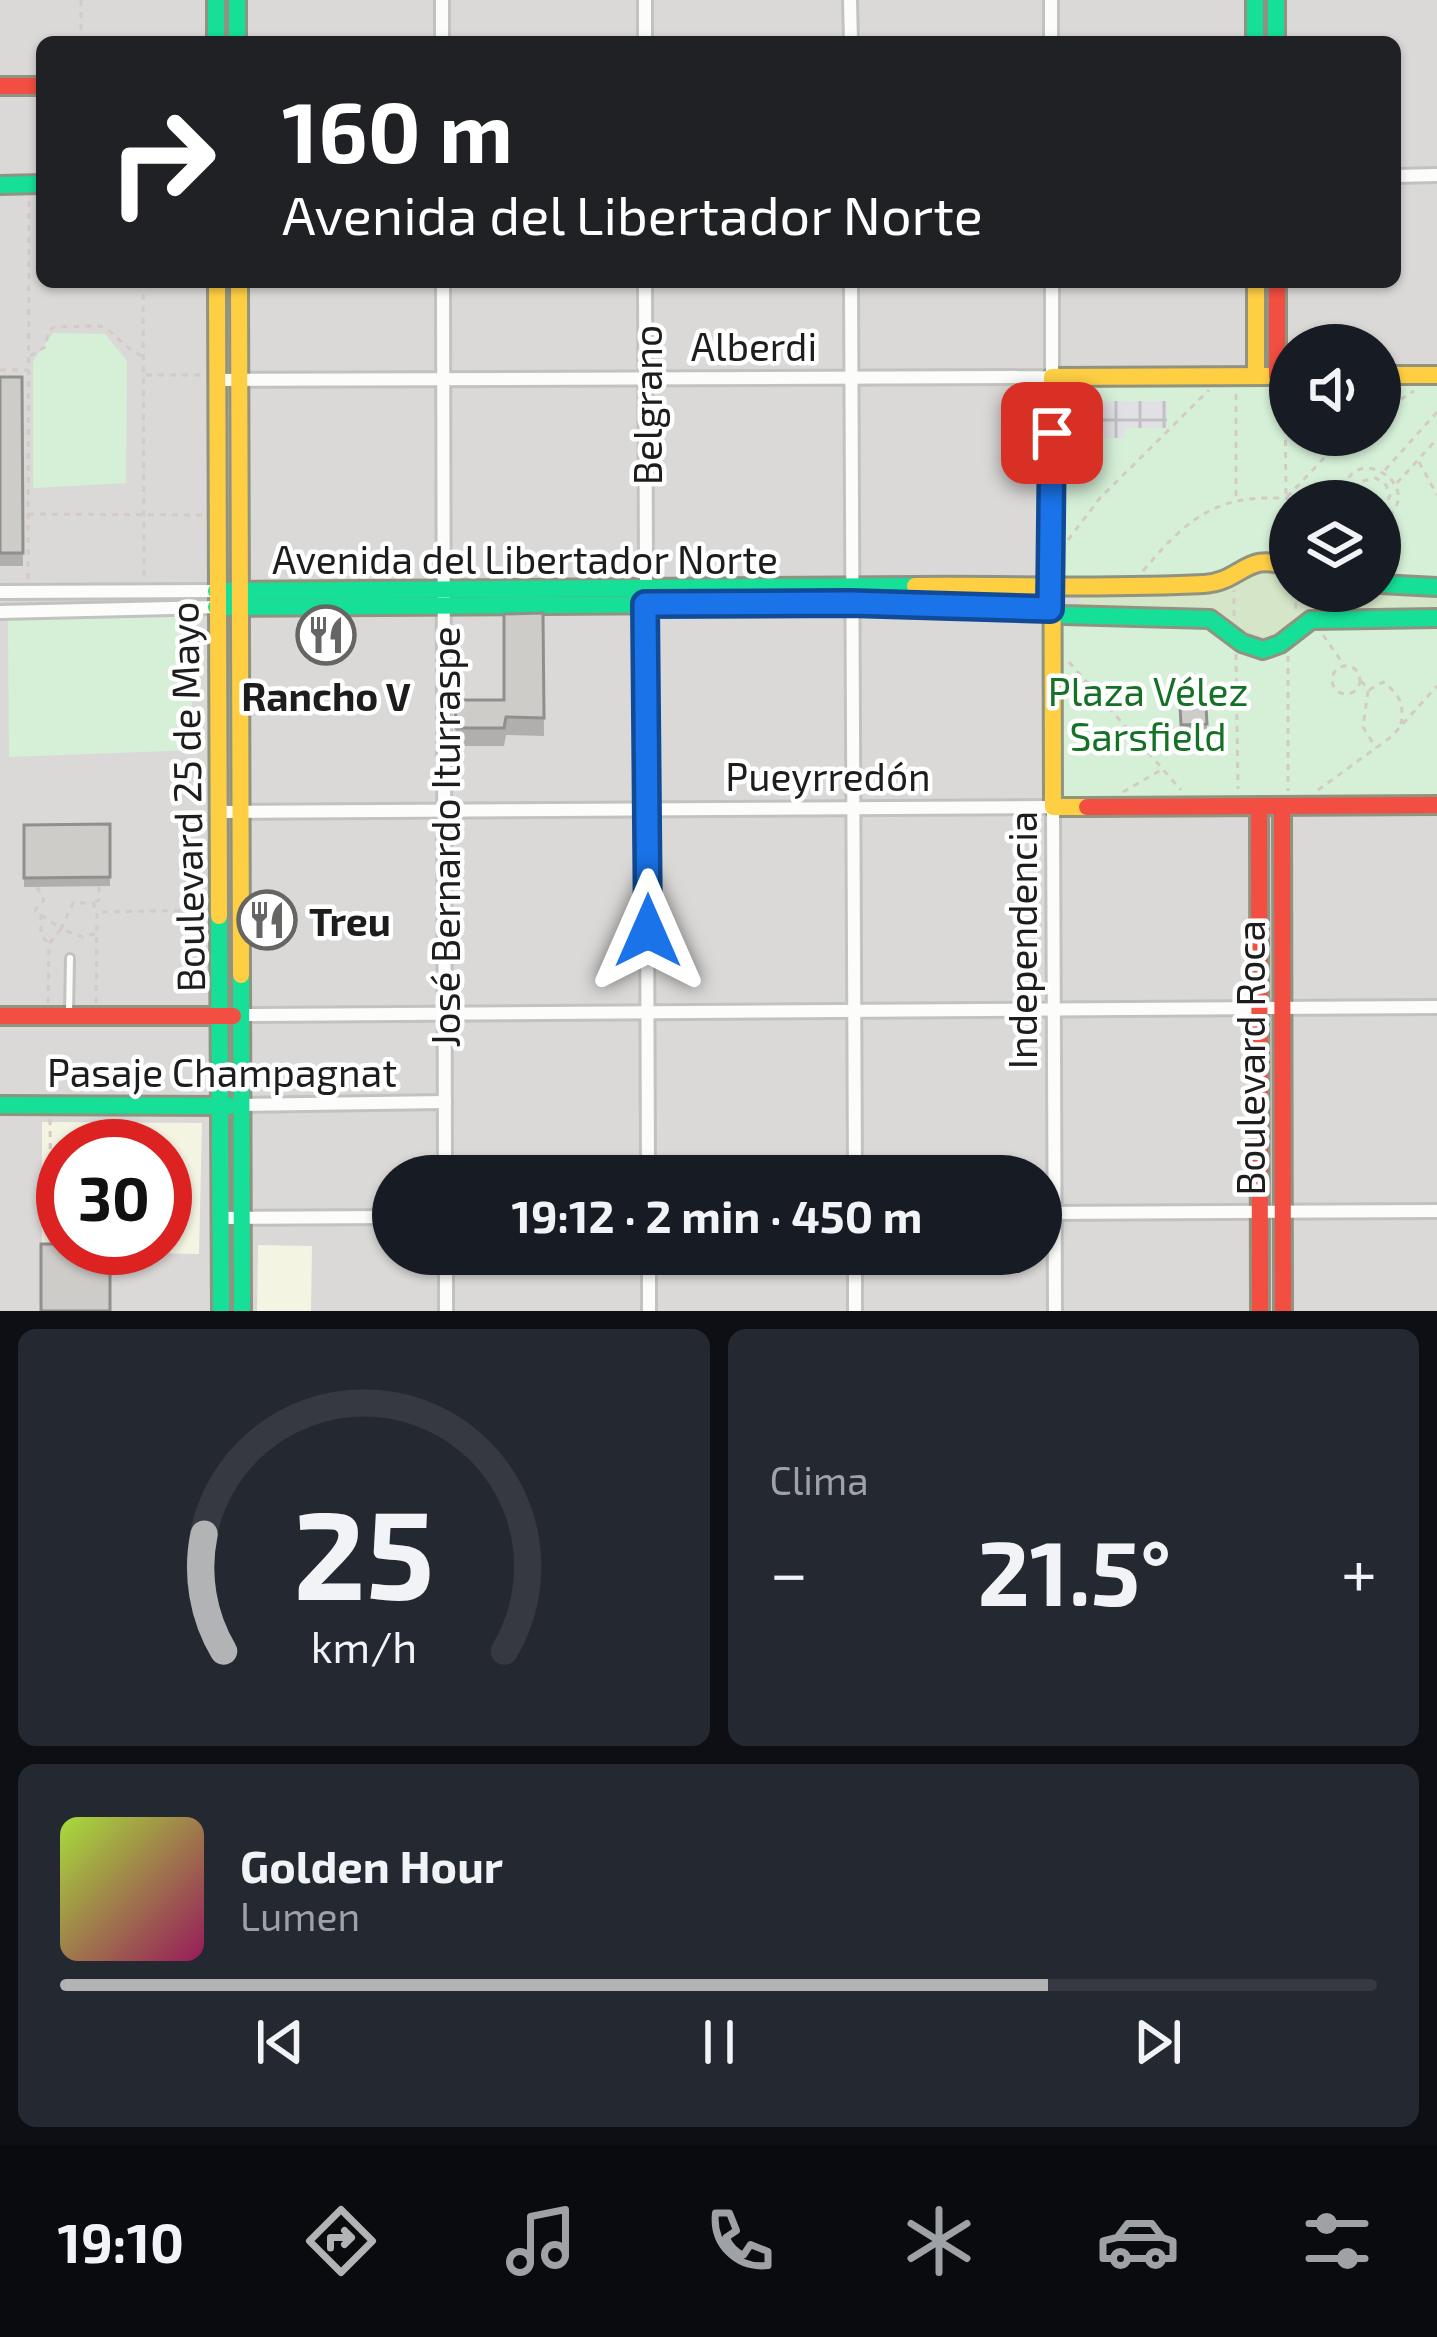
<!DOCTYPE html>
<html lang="es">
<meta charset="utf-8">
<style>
:root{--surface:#171b24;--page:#242831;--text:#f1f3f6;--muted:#9ea1a6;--line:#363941;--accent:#b2b3b4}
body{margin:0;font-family:"Exo 2",sans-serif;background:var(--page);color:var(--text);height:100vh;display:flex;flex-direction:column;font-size:45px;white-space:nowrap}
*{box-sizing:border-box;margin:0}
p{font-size:39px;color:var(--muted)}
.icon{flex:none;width:66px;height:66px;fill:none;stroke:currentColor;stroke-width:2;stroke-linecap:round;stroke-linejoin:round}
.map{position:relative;height:1311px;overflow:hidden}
.details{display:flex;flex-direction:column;gap:18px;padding:18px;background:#0d0f14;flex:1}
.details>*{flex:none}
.hud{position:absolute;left:36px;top:36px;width:1365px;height:252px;border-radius:18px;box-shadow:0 3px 9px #0004;background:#202124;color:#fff;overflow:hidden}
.controls{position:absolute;left:1269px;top:324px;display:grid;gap:24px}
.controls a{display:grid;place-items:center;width:132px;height:132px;border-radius:50%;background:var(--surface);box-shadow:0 3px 9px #0004;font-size:60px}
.speed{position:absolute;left:36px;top:1119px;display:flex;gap:24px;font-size:60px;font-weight:700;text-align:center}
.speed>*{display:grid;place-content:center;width:156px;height:156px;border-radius:50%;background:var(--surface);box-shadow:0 3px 9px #0004;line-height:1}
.speed .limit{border:18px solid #d22;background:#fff;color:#111}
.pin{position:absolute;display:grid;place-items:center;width:102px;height:102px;color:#fff;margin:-51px;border-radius:24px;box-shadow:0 6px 18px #0006}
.me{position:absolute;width:132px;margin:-66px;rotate:0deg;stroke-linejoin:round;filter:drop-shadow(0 0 9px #0008)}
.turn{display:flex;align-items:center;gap:42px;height:252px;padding:0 48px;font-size:54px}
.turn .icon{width:156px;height:156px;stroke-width:2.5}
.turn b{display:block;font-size:84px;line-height:102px}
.big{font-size:90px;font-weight:700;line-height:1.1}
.details .tile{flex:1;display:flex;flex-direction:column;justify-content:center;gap:18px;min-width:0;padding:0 42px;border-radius:18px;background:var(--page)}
.details .dial{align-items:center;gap:0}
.dial svg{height:312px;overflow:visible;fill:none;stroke:var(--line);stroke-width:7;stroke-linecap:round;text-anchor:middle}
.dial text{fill:var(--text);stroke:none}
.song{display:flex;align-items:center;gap:36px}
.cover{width:144px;height:144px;border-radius:18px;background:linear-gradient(135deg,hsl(80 70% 55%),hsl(330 70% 35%))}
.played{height:12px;border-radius:6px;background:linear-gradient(90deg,var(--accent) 75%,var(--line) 75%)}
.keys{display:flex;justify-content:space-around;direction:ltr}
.heat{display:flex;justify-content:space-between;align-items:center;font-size:66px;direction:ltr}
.details .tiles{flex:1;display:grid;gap:18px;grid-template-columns:1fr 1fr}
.tile:last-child{grid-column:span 2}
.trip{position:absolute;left:372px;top:1155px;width:690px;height:120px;border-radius:60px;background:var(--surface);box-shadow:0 3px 9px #0004;font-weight:700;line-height:120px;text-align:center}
.tab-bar{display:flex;height:192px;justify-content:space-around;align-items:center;background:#090b0e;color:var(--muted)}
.tab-bar .icon{width:84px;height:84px}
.tab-bar .selected{color:var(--accent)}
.tab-bar b{font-size:54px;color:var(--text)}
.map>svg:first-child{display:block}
</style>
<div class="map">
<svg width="1437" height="1311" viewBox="0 0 1437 1311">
<defs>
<pattern id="plaza-grid" width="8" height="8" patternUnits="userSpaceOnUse" patternTransform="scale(3)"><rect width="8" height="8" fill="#e1e0e4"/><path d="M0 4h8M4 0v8" fill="none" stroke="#c1c0c3"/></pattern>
</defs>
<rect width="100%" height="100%" fill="#ebeae6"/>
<!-- residential -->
<path fill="#dad9d7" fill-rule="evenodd" d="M0 0H1437V1311H0ZM42 42H1395V282H42ZM1290 345H1380V435H1290ZM1290 501H1380V591H1290ZM63 1146H165V1248H63ZM393 1176H1041V1254H393Z"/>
<!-- education -->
<g fill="#f3f4e2" fill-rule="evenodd">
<path d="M42 1122 202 1123 199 1254 42 1251ZM63 1146H165V1248H63Z"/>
<polygon points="258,1245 312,1246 311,1311 257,1311"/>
</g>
<!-- grass -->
<path fill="#d4e6c7" d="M1258 571 1280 574 1290 581V591H1437V612L1317 611C1296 616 1292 630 1275 635 1250 644 1235 617 1213 612H1082L1077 603 1087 592 1213 591 1232 586Z"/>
<!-- park -->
<g fill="#d6f0d8">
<polygon points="53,333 105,334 127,361 126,483 33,488 33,361"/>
<polygon points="1380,375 1437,375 1437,587 1380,584 1380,501 1290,501 1290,568 1276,561 1229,577 1061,582 1053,561 1052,377 1290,376 1290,435 1380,435"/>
<polygon points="188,614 194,750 9,757 8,619"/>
<polygon points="1064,615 1210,619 1264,649 1305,623 1437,618 1437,805 1053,807 1053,642"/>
</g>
<!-- plaza -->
<polygon fill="url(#plaza-grid)" points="1098,401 1167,401 1167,428 1125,428 1124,438 1098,438"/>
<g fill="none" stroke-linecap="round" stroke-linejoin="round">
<defs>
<polyline id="lane" points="69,1013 70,958"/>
<g id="street">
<polyline points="442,0 442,42"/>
<polyline points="645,0 645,42"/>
<polyline points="850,0 851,42"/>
<polyline points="1051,0 1051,42"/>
<polyline points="1395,176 1437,175"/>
<polyline points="443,282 445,1176"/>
<polyline points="645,282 648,1176"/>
<polyline points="851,282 855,1176"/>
<polyline points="218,380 1052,377 1052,282"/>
<polyline points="0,592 216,591"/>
<polyline points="0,612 216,607"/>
<polyline points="219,812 1053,807 1055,1311"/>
<polyline points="243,1015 1437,1007"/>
<polyline points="242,1105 445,1102"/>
<polyline points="1041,1213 1437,1211"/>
<polyline points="221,1218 393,1217"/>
<polyline points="446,1254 446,1311"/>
<polyline points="649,1254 649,1311"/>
<polyline points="855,1254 855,1311"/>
</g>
<g id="fast">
<polyline points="216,0 216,42"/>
<polyline points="237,0 237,42"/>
<polyline points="1255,0 1255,42"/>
<polyline points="1276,0 1276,42"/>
<polyline points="0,185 42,184"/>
<polyline points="1380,584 1437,587"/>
<polyline points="216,591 915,586"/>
<polyline points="216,607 850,603 1050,609 1064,615 1210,619 1242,643 1263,650 1280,644 1311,620 1437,618"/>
<polyline points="219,916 221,1311"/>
<polyline points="241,975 242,1311"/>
<polyline points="0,1105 229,1106"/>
</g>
<g id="slow">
<polyline points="217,282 219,916"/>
<polyline points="239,282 241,975"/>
<polyline points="1256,282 1256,376"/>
<polyline points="1380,375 1437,375"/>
<path d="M915 586C1011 585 1108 589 1204 584 1242 582 1247 549 1290 568"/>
<polyline points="1087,807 1053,807 1052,377 1290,376"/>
</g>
<g id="jam">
<polyline points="0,86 42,86"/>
<polyline points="1277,282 1277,376"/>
<polyline points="1259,806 1260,1311"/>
<polyline points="1282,806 1283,1311"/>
<polyline points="1087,807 1437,805"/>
<polyline points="0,1016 233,1016"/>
</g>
</defs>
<!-- lane casing -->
<use href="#lane" stroke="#c2c2c0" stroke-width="12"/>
<!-- street casing -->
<use href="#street" stroke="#c2c2c0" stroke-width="18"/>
<!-- fast casing -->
<use href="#fast" stroke="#909380" stroke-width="22"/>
<!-- slow casing -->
<use href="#slow" stroke="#909380" stroke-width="22"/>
<!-- jam casing -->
<use href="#jam" stroke="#909380" stroke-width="22"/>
<!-- path -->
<g stroke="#d4cac6" stroke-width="3" stroke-dasharray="6 6" stroke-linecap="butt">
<polyline points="81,0 81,42"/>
<polyline points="143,282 144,580"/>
<path d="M30 356 45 347 49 330 55 327 100 326C114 330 123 348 142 356"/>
<polyline points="0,370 28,370"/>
<polyline points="146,375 202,375"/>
<polyline points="1285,392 1286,496"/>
<polyline points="1236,394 1236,499"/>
<polyline points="1380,412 1414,391"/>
<polyline points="1419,462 1437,495"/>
<polyline points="1385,470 1437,412"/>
<polyline points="1397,483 1437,439"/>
<polyline points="1287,497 1346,435"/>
<path d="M1343 501C1343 432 1437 488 1380 523"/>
<polyline points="1354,501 1358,482 1376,478 1386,485 1390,496 1380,512"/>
<polyline points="28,514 203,515"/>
<polyline points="1068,540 1100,498 1209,390"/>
<path d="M1143 571C1196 507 1228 490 1312 501"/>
<polyline points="28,579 29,198"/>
<polyline points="1295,591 1296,614"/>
<polyline points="1234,616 1234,590"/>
<polyline points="1323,635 1344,665"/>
<polyline points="1236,654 1238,789"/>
<polyline points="1288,656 1288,791"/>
<polyline points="1069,662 1181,790"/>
<circle cx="1346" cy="680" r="14"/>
<path d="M1361 681 1369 690 1383 682C1400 695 1404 703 1401 724"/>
<polyline points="1368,691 1363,727 1376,748"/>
<polyline points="1318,790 1391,737 1437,686"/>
<polyline points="1123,792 1161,770"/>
<polyline points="37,887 44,900 35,910 61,929 73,903 93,903 96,910"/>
<polyline points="95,902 99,900 99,886"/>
<polyline points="41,914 41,935 48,943"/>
<polyline points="48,1003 49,944 61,929 83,937 97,933"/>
<polyline points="96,1003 97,912 206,910"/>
<polyline points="50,1119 51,1247"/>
</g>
<!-- lane -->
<use href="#lane" stroke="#fcfcfb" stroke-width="6"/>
<!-- street -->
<use href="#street" stroke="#fcfcfb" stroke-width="12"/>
<!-- fast -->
<use href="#fast" stroke="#16e098" stroke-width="16"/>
<!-- slow -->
<use href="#slow" stroke="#ffcf43" stroke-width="16"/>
<!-- jam -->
<use href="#jam" stroke="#f24e42" stroke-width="16"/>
</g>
<!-- wall -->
<g fill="#b1afad">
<polygon points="658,282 707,282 707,285 658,286"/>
<polygon points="0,377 22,377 23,566 0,566"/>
<polygon points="543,613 544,736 506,735 504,746 456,746 455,700 504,700"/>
<polygon points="1205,686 1207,729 1181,730 1179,688"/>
<polygon points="110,824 110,886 24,887 24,825"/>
</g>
<!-- building -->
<g fill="#ceccc9" stroke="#908f8d" stroke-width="3">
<polygon points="0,377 22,377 23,553 0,553"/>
<polygon points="543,613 544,718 506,717 504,728 456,728 455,700 504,700 504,614"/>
<polygon points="1205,686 1207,724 1181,725 1179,688"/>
<polygon points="110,824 110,877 24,878 24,825"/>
<polygon points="41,1244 63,1244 63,1248 110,1248 110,1311 41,1311"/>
</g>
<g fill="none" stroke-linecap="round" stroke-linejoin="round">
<defs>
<polyline id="route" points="648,931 645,604 850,603 1050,609 1052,433"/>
</defs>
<!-- route casing -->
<use href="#route" stroke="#114b97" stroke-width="30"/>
<!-- route -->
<use href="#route" stroke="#1a73e8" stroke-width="21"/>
</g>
<!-- icons -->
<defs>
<symbol id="restaurant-ring" viewBox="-11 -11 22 22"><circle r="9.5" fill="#fff" stroke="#656563" stroke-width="1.5"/><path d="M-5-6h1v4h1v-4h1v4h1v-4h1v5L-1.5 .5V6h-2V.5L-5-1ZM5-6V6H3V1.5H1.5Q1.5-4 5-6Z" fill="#656563"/></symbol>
</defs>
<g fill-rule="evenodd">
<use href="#restaurant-ring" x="293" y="602" width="66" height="66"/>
<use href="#restaurant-ring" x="234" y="887" width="66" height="66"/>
</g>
<g text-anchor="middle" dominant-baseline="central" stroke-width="9" stroke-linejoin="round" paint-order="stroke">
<!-- street labels -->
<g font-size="39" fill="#1d1d1d" stroke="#fff">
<text x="754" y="345">Alberdi</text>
<text transform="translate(646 405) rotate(-90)">Belgrano</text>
<text x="525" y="558">Avenida del Libertador Norte</text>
<text x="828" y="775">Pueyrredón</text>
<text transform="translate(186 797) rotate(-91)">Boulevard 25 de Mayo</text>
<text transform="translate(444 837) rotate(-90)">José Bernardo Iturraspe</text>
<text transform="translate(1021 940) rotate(-90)">Independencia</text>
<text transform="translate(1249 1058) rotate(-90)">Boulevard Roca</text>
<text x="222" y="1071">Pasaje Champagnat</text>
</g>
<!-- park labels -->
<g font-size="39" fill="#157126" stroke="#fff">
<text x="1148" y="690">Plaza Vélez<tspan x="1148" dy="45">Sarsfield</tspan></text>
</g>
<!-- poi labels -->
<g font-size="39" font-weight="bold" fill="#1d1d1d" stroke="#fff">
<text x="326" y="695">Rancho V</text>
<text x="309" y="920" text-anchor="start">Treu</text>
</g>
</g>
</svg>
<div class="controls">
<a><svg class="icon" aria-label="sound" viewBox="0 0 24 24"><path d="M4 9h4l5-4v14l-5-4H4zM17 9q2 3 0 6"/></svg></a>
<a><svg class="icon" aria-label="layers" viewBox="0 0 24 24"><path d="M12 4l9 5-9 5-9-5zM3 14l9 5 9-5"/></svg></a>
</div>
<div class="speed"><div class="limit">30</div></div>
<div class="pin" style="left:1052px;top:433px;background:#d93025"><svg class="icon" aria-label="arrive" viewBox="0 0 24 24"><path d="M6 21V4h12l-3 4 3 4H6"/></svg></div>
<svg class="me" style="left:648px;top:931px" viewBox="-20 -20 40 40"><path d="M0-17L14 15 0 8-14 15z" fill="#1a73e8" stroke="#fff" stroke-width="4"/></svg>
<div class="trip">19:12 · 2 min · 450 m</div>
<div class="hud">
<div class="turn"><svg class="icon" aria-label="right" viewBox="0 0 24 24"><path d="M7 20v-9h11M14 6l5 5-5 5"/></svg><div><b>160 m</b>Avenida del Libertador Norte</div></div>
</div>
</div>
<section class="details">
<div class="tiles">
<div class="tile dial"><svg viewBox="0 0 100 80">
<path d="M14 69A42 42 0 1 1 86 69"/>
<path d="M14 69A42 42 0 0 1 9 39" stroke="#b2b3b4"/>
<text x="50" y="56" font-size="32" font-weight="700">25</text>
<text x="50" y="72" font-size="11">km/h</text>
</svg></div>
<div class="tile"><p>Clima</p>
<div class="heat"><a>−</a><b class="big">21.5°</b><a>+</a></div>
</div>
<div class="tile">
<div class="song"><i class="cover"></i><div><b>Golden Hour</b><p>Lumen</p></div></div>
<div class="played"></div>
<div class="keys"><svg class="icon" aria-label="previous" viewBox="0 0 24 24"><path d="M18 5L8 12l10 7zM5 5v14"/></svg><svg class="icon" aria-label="pause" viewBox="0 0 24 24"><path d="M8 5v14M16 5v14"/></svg><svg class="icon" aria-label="next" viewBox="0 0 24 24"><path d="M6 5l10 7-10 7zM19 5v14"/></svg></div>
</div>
</div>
</section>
<nav class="tab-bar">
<b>19:10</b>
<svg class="icon selected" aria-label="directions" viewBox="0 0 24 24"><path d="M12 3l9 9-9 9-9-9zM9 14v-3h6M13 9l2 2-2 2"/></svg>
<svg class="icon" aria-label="music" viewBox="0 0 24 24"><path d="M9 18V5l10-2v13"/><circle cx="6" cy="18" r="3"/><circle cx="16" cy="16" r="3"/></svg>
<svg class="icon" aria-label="phone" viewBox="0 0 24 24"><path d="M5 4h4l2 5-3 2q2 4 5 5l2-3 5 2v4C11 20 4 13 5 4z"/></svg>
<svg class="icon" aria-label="climate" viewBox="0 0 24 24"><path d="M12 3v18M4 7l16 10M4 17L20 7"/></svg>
<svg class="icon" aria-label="car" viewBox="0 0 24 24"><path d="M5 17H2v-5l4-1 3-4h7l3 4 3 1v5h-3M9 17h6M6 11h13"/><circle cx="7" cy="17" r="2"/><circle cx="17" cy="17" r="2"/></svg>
<svg class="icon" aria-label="filters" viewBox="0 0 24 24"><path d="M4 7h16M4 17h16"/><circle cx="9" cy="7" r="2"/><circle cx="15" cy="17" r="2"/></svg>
</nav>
